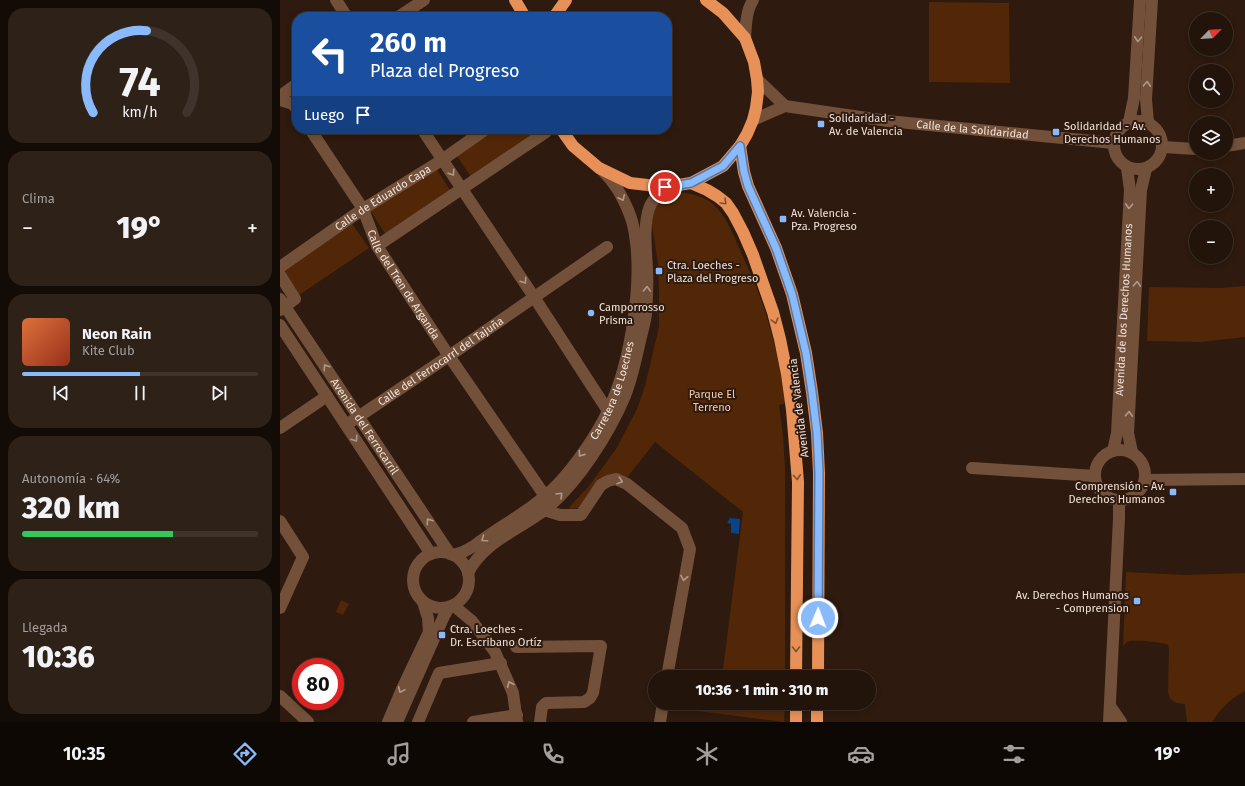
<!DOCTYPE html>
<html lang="es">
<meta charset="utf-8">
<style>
:root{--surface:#22140a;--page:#2e2118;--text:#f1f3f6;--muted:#a29e9c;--line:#3f332b;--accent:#89bafc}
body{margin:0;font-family:"Fira Sans",sans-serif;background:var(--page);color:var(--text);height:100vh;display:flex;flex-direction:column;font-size:15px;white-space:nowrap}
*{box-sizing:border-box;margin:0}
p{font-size:13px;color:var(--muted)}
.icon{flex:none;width:22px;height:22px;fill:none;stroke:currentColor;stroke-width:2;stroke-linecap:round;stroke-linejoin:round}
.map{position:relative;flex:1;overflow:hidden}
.drawer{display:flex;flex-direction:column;gap:8px;padding:8px;background:#130b06;width:280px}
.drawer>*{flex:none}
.guide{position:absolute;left:12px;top:12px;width:380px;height:122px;border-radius:16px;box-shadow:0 2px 6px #0003,0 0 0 1px var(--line);background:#1a4fa0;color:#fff;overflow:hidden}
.needle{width:26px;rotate:65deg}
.buttons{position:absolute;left:909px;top:12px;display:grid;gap:8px}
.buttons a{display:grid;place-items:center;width:44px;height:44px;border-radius:50%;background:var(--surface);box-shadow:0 2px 6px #0003,0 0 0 1px var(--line);font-size:20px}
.speed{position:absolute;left:12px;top:658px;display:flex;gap:8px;font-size:20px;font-weight:700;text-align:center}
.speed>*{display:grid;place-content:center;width:52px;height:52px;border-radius:50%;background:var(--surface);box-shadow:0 2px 6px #0003,0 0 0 1px var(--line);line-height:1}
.speed .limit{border:6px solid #d22;background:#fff;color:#111}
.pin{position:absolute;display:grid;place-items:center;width:34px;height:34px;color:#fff;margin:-17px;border:2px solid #fff;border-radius:50%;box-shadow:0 1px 4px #0007}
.me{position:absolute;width:44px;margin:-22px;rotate:1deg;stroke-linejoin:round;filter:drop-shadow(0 0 3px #0008)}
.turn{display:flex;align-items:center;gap:14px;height:84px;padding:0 12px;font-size:18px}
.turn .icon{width:52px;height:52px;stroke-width:2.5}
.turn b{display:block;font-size:28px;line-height:34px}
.then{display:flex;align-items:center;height:38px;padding:0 12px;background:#0003;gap:8px;font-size:15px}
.big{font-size:30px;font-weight:800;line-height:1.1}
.drawer .card{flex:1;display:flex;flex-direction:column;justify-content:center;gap:6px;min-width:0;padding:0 14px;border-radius:16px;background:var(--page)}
.drawer .dial{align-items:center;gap:0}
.dial svg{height:104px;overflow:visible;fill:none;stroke:var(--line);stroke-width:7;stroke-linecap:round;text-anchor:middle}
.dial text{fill:var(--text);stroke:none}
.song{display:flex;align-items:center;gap:12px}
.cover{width:48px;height:48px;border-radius:6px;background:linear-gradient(135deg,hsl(20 70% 55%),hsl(10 70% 35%))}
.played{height:4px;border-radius:2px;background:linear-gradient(90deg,var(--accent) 50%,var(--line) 50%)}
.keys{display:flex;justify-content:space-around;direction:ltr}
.heat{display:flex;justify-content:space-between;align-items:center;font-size:22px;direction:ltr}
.charge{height:6px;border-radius:3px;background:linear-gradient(90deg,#34c759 64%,var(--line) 0)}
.trip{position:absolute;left:368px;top:670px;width:228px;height:40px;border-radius:20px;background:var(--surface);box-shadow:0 2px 6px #0003,0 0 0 1px var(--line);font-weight:800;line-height:40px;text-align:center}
.dock{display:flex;height:64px;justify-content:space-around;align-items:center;background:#0e0804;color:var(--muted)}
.dock .icon{width:28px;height:28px}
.dock .on{color:var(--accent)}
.dock b{font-size:18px;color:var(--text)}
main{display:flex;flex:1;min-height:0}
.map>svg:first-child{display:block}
</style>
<main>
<section class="drawer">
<div class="card dial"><svg viewBox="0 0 100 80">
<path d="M14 69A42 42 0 1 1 86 69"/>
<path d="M14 69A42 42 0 0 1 55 6" stroke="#89bafc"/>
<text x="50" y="56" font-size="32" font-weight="700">74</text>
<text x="50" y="72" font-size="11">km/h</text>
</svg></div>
<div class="card"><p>Clima</p>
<div class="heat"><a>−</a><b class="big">19°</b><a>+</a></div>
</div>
<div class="card">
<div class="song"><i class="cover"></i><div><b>Neon Rain</b><p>Kite Club</p></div></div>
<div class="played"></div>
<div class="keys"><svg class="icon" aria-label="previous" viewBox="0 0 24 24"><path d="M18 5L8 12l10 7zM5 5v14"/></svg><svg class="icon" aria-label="pause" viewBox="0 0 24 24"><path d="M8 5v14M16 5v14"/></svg><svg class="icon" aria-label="next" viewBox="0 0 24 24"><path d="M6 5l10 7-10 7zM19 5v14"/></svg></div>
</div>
<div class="card"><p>Autonomía · 64%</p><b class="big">320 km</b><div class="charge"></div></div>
<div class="card"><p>Llegada</p><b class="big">10:36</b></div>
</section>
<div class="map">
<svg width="965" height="722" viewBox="0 0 965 722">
<rect width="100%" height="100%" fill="#2e1a0e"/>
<!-- green -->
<g fill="#512707">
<polygon points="649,2 729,3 730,83 649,82"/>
<polygon points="210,129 259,129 260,131 191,177 175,153"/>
<polygon points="156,168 170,190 106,235 90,210"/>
<path d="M399 192C411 193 423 196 433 204 446 216 452 232 459 248 471 274 483 301 490 328 497 353 502 378 506 403L499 405 503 436 505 468V677H442L463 512 375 442 346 479 341 476 299 508 290 509V507L292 504 309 486 336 449 357 409 365 386 379 327V292L378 264 372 225 373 217 375 209 379 202 385 198Z"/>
<polygon points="71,222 89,248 19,295 1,269"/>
<polygon points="965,286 965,337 922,342 867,341 869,287 941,288"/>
<path d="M846 572 904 575 965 573V691C951 698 940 709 932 722H907L905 704C895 704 888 700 888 690L889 650 888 645C883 642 857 640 850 641 846 642 845 644 843 647Z"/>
<polygon points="61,600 69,604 63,615 56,612"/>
<polygon points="395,703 505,703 504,722 395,708"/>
</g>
<!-- water -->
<polygon fill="#084487" points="450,518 460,519 459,534 451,533 451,524 447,523"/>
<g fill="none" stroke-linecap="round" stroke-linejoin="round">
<!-- street -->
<g stroke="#72503a" stroke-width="12">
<polyline points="56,0 67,17"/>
<polyline points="118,17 144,0"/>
<path d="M465 38C466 25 466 11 473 0"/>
<polyline points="477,79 505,106"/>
<polyline points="0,96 17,84"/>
<polyline points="0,100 13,104 17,110"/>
<path id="s1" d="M473 120 505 106 608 121 833 143"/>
<circle cx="858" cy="145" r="24"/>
<polyline points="849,122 854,98 860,0"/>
<polyline points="868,122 866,99 872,0"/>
<path id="s2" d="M30 129 83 209 97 246 169 356 265 496"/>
<polyline points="142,129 254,297 328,411"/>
<polyline points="946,146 965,143"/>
<polyline points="883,147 916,149"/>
<polyline points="97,246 266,132"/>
<path id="s3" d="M0 267 83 209 162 160 206 129"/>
<polyline points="0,275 15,299 0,310"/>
<path id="s4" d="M0 299 170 554"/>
<polyline points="0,325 151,554"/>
<path id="s5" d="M66 425 169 356 327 247"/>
<polyline points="0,428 47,396"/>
<circle cx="840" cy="475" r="25"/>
<path id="s6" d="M833 451 837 433 850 190 847 168"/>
<polyline points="852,452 848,433 861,190 866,169"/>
<polyline points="692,468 815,476"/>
<polyline points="865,480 965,479"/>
<polyline points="264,510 280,515 301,515 321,485 328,481 336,479 347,484 402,528 410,549 387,677"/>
<polyline points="0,521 23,557 0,608"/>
<circle cx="161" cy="580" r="28"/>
<path id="s7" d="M173 555 183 552 194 546C221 525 253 510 277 485 296 465 316 436 328 411 351 363 365 276 353 225 352 220 350 215 348 210 341 194 335 183 322 170"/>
<path d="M188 573C203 542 239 530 266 509 298 483 329 434 345 396 352 378 356 359 360 341 362 332 365 323 366 314 367 299 368 284 367 269 366 250 363 223 370 206 374 198 379 193 385 187"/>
<polyline points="173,605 192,621 215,652 233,693 237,722"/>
<polyline points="236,647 321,646 313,693 310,698 304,702 266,703 262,707 260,722"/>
<polyline points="0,696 28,722"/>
<polyline points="830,706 841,722"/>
<polyline points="108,722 122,689 149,632 148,618 143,602"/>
<polyline points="117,722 164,616 169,607"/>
<polyline points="138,722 159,673 221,663"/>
<polyline points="193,722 237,715"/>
<polyline points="380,722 383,703"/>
<polyline points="829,722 839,518 839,500"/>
</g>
<!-- highway -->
<g stroke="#e79158" stroke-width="12">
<polyline points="235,0 245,17"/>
<polyline points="274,17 286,0"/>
<polyline points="281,129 293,146 319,168 350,183 385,187 411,183 443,166 460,146 467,134 473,120 476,108 478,92 477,79 474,62 465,38 443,13 426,0"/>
<polyline points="460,146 464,172 468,186 496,248 512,294 526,353 532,392 537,433 539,473 538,677"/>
<polyline points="411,183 427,190 437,196 446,203 453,213 463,232 473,255 493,312 500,339 507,374 512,410 518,482 516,677"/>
<polyline points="516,722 516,703"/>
<polyline points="537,722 537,703"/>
</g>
</g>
<!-- one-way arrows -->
<defs><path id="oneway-chevron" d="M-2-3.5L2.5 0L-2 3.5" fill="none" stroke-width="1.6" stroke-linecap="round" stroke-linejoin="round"/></defs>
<g stroke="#b1998a">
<use href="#oneway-chevron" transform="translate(858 39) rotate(93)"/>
<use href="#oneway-chevron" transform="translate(867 84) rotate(-87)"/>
<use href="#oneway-chevron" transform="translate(172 173) rotate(56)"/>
<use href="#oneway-chevron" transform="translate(342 198) rotate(65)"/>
<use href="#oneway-chevron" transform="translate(849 206) rotate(93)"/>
<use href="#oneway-chevron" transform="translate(244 281) rotate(56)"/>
<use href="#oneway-chevron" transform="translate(857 284) rotate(-87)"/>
<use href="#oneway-chevron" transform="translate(367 289) rotate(-88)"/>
<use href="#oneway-chevron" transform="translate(46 367) rotate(-124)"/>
<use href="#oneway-chevron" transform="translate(849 414) rotate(-87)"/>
<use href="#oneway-chevron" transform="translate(75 439) rotate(57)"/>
<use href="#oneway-chevron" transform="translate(301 454) rotate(125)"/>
<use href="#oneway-chevron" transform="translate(340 481) rotate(18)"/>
<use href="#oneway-chevron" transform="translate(280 495) rotate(-46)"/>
<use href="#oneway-chevron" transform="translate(149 521) rotate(-124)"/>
<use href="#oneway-chevron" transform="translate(204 539) rotate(145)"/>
<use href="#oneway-chevron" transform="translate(404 578) rotate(100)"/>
<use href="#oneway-chevron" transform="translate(230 684) rotate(-113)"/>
<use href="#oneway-chevron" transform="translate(121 690) rotate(114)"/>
</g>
<g stroke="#81502f">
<use href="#oneway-chevron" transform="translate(444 202) rotate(45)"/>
<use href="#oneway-chevron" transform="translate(495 321) rotate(75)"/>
<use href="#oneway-chevron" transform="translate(517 477) rotate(86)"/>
<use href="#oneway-chevron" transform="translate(516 649) rotate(90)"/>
</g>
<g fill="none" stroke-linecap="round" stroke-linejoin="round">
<defs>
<polyline id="route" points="385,187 411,183 443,166 460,146 464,172 468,186 496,248 512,294 526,353 532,392 537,433 539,473 538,618"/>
</defs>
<!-- route casing -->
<use href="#route" stroke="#5979a4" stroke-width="10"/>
<!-- route -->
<use href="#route" stroke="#89bafc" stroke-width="7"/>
</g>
<!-- markers -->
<g fill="#89bafc" stroke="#2e1a0e" stroke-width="1.5">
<rect x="537" y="120" width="8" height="8" rx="2"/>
<rect x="772" y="128" width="8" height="8" rx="2"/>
<rect x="499" y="215" width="8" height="8" rx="2"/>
<rect x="375" y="267" width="8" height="8" rx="2"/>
<circle cx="311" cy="313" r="4"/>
<rect x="889" y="488" width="8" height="8" rx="2"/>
<rect x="853" y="597" width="8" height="8" rx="2"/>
<rect x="158" y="631" width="8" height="8" rx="2"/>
</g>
<g text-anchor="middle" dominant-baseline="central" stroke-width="4" stroke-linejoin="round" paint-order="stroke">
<!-- poi labels -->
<g font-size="11" fill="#f0e2da" stroke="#2e1a0e" text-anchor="start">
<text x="549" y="118">Solidaridad -<tspan x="549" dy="13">Av. de Valencia</tspan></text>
<text x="784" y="126">Solidaridad - Av.<tspan x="784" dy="13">Derechos Humanos</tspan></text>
<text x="511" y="213">Av. Valencia -<tspan x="511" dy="13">Pza. Progreso</tspan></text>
<text x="387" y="265">Ctra. Loeches -<tspan x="387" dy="13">Plaza del Progreso</tspan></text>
<text x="319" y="307">Camporrosso<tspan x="319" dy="13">Prisma</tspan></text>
<text x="885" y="486" text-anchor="end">Comprensión - Av.<tspan x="885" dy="13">Derechos Humanos</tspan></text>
<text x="849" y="595" text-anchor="end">Av. Derechos Humanos<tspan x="849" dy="13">- Comprension</tspan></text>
<text x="170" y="629">Ctra. Loeches -<tspan x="170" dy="13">Dr. Escribano Ortíz</tspan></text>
</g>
<!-- street labels -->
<g font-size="11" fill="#f0e2da" stroke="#2e1a0e">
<text stroke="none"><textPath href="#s1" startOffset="224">Calle de la Solidaridad</textPath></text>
<text stroke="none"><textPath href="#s3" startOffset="124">Calle de Eduardo Capa</textPath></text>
<text stroke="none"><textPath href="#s2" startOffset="182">Calle del Tren de Arganda</textPath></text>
<text stroke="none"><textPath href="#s6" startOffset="142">Avenida de los Derechos Humanos</textPath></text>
<text stroke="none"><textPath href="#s5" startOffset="114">Calle del Ferrocarrl del Tajuña</textPath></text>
<text stroke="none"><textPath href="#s7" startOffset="237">Carretera de Loeches</textPath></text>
<text transform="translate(519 408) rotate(-97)">Avenida de Valencia</text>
<text stroke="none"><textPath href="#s4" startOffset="153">Avenida del Ferrocarril</textPath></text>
</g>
<!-- park labels -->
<g font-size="11" fill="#f7cbb0" stroke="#2e1a0e">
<text x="432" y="394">Parque El<tspan x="432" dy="13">Terreno</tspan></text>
</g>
</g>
</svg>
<div class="buttons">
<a><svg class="needle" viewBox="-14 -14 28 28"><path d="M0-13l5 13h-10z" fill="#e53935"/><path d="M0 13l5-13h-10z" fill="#a29e9c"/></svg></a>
<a><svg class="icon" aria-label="search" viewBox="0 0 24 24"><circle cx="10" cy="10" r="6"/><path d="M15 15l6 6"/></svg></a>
<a><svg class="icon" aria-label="layers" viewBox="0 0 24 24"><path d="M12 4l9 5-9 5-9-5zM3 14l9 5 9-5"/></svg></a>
<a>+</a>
<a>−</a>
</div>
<div class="speed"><div class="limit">80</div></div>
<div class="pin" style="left:385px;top:187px;background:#d93025"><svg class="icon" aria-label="arrive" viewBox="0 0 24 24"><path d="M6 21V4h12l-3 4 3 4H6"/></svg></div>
<svg class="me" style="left:538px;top:618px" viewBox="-20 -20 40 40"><circle r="17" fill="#89bafc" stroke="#fff" stroke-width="3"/><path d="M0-11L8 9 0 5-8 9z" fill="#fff"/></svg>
<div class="trip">10:36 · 1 min · 310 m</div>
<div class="guide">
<div class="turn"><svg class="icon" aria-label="left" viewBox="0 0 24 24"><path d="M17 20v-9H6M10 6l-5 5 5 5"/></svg><div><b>260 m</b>Plaza del Progreso</div></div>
<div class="then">Luego<svg class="icon" aria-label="arrive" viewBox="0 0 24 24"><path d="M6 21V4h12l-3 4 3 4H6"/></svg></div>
</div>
</div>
</main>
<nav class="dock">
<b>10:35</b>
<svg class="icon on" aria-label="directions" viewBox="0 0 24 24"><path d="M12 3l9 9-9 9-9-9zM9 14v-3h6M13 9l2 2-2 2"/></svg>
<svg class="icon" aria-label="music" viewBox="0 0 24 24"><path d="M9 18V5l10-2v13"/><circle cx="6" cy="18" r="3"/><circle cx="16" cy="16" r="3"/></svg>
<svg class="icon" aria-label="phone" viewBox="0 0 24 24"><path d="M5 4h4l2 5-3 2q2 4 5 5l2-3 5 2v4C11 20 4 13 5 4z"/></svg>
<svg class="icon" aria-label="climate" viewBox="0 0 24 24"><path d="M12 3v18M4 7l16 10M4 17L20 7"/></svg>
<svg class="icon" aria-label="car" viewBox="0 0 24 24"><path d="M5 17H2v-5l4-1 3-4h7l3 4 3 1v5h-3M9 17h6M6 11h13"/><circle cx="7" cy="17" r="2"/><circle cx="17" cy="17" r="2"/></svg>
<svg class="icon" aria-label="filters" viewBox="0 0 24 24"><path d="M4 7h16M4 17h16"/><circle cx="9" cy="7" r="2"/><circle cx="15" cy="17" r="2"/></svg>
<b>19°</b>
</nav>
